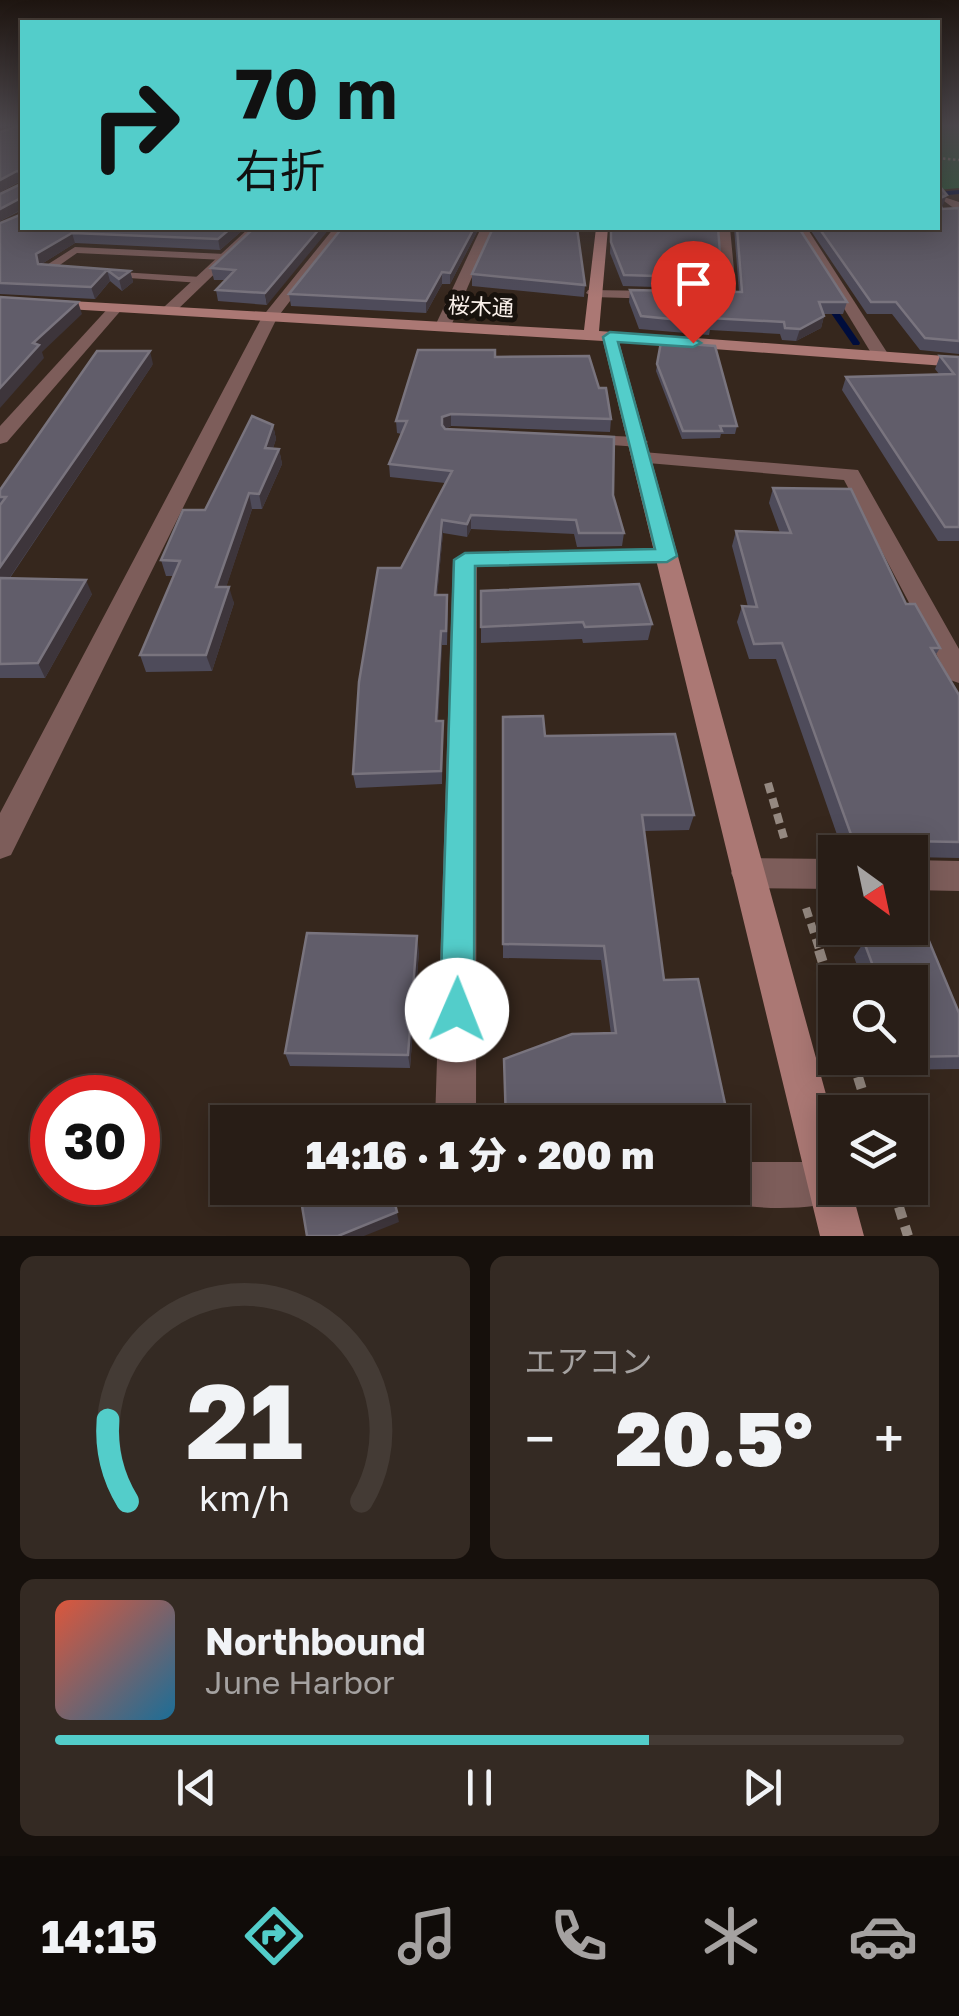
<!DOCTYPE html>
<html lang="ja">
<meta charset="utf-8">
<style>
:root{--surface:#281d16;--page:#342a23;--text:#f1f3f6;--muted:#a5a2a1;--line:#443b35;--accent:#53cdca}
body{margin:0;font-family:"Golos Text","Noto Sans JP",sans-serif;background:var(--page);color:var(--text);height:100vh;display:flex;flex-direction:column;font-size:38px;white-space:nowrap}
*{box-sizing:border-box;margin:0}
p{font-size:32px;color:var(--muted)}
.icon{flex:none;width:55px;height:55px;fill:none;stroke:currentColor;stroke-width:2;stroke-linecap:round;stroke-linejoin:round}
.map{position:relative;height:1236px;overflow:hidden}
.sheet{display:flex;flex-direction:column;gap:20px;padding:20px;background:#16100c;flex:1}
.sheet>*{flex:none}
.guide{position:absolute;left:20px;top:20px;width:920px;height:210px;border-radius:0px;box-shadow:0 5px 25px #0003,0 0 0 2px var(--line);background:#53cdca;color:#111;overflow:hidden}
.needle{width:65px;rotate:147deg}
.fabs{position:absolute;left:818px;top:835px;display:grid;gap:20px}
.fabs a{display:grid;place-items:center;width:110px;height:110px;border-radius:0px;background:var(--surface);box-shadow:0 5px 25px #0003,0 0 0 2px var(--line);font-size:50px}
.speed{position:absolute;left:30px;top:1075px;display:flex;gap:20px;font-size:50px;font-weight:700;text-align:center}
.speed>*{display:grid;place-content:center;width:130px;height:130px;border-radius:50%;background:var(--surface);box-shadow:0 5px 25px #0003,0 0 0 2px var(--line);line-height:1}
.speed .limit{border:15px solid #d22;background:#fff;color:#111}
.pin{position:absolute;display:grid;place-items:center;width:85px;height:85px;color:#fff;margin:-102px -42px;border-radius:50% 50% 50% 0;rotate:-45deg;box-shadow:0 0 10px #0007}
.pin .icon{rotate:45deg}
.me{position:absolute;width:110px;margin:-55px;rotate:1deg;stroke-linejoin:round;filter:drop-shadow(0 0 8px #0008)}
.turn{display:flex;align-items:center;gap:35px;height:210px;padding:0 50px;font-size:45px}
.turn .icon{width:130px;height:130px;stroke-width:2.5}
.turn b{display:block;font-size:70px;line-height:85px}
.big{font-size:75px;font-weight:800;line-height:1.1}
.sheet .widget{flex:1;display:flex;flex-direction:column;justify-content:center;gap:15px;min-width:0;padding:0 35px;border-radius:15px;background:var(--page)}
.sheet .dial{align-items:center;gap:0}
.dial svg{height:260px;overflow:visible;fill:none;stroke:var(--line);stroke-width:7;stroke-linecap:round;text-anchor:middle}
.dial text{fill:var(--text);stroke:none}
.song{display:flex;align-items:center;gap:30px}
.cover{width:120px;height:120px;border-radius:15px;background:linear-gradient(135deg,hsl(10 70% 55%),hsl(200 70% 35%))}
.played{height:10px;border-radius:5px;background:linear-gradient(90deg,var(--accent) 70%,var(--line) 70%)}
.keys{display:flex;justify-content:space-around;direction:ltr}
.heat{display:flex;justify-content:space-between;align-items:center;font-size:55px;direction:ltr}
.sheet .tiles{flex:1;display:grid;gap:20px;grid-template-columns:1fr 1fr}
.widget:last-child{grid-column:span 2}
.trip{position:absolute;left:210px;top:1105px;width:540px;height:100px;border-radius:0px;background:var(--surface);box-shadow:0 5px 25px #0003,0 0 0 2px var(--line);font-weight:800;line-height:100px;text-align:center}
.tabs{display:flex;height:160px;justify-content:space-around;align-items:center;background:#100c09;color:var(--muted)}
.tabs .icon{width:70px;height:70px}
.tabs .active{color:var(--accent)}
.tabs b{font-size:45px;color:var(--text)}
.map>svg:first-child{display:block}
</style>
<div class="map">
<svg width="959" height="1236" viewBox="0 0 959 1236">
<rect width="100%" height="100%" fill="#36271d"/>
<!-- forest -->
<polygon fill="#246236" points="938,125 959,125 959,188 938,190"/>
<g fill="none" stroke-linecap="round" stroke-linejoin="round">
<!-- stream -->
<g fill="#000d3c" fill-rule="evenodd">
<polygon points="959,190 959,194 938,196 938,192"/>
<polygon points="823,298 829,298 860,343 859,345 853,345 822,300"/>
</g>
<!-- path-far2 -->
<polyline stroke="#958981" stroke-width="2.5" stroke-dasharray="2.5 2.5" stroke-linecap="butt" points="938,158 959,160"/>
<!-- path-far1 -->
<g stroke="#958981" stroke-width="8" stroke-dasharray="10 6" stroke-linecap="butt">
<polyline points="768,783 784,838"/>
<polyline points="806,908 820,952"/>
</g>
<!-- path -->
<g stroke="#958981" stroke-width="10" stroke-dasharray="12 8" stroke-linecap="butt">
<polyline points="819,950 835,1002"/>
<polyline points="852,1058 869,1112"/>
<polyline points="893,1188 908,1236"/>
</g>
<!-- lane -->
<g fill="#7d5d5a" fill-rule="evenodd">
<polygon points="75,247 225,254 230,257 225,260 77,253 57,267 69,269 69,273 42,272 42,268"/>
<polygon points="104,271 201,277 207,280 201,283 100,276 100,272"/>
<polygon points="587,435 640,437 648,442 640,447 582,443 579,440"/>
</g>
<!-- street -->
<g fill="#7d5d5a" fill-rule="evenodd">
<polygon points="944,197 959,202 959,212 944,201"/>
<polygon points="249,228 262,228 174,313 164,313 164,307"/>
<polygon points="334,228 346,228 277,318 11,855 0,859 0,813 262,317"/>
<polygon points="481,228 493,228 451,326 438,329 435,326"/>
<polygon points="685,228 730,228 737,301 700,300 700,294 724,293 719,233"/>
<polygon points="795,228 807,228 890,357 888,361 876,361"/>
<polygon points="588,290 660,291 667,295 660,299 593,297 586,293"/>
<polygon points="111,305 123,308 7,442 0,444 0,426"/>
<polygon points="643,452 858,470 959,649 959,683 950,680 844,480 636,462 636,454"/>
<polygon points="667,549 678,556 675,561 477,567 476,1122 435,1122 453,560 465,553"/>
<polygon points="748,858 835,859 835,889 748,888 736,884 731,873 736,862"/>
<polygon points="910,860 959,861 959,891 910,890"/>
<path d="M732 1162H828L835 1165V1188H848L843 1199C816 1211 744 1211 717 1199L712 1188H732Z"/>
</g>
<!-- secondary -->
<polygon fill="#ab7874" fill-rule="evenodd" points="596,228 608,228 599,331 959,357 959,367 619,342 835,1127 835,1188 851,1188 864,1236 820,1236 603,341 0,305 0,297 584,330"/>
</g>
<!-- wall -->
<g fill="#4e4b5a">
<polygon points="21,125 22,228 245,228 220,250 75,243 40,265 130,271 133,282 122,291 110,281 95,299 0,294 0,223 20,215 20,211 0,221 0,194 21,184 21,181 0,192 0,132"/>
<polygon points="938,190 943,205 941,206 942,209 959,208 959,354 920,350 892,314 867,314 809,228 938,228"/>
<polygon points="254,228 267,305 218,301 216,290 225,280 214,280 211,268"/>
<polygon points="342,228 479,228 450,284 442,284 426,313 291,306 289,294"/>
<polygon points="611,228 722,278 720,289 623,286 610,253"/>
<polygon points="734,228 799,228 847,302 843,314 823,314 824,316 821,328 796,341 782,340 780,334 710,330 709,335 639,329 629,302 630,290 739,292"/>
<polygon points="472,274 585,285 584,297 472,286"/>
<polygon points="661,342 737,426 735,434 721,434 720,438 682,439 656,371"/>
<polygon points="940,356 959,357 959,541 938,541 842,390 846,377 939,374 935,369"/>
<polygon points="495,357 599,388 611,419 610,432 451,426 445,429 613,495 624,533 622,546 577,547 574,534 471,529 467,537 443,533 437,595 447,595 448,608 447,645 442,645 438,721 443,721 442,784 356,788 353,774 401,568 445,483 390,477 389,464 402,434 397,433 396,421"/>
<polygon points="153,364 10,578 92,594 45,678 0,678 0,490"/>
<polygon points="273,425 276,439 273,448 279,449 282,464 262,509 252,509 226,587 234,603 212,671 146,672 140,655 173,576 166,576 161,560 205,510"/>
<polygon points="773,488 906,604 940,648 935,656 959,695 959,858 910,857 910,852 843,852 776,659 749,659 737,622 742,606 748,607 732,546 736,531 780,533 769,503"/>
<polygon points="481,591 652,624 648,640 583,643 582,639 481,643"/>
<polygon points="503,717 545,736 694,815 689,830 644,831 664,980 729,1122 505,1122 504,1059 611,1034 601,960 503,958"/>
<polygon points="864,942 959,1013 959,1069 894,1070 889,1058 910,1058 910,982 863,982 854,957"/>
<polygon points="419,951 410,1068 290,1066 285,1053"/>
</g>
<!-- shaded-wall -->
<g fill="#3d353b">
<polygon points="0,125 15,125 0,130"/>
<polygon points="17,171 20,181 0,192 0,180"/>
<polygon points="947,195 943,205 938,208 938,199"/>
<polygon points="19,199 22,209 0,221 0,209"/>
<polygon points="231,228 245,228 220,250 218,239"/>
<polygon points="320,228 330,228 267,305 265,293"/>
<polygon points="474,228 479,228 450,284 450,273"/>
<polygon points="72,233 75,243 40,265 38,264 36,254"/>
<polygon points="107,270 110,281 95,299 91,287"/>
<polygon points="130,271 133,282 122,291 119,279"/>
<polygon points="442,272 442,284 426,313 426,301"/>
<polygon points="78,302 82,314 42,352 44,358 0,408 0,388 33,343"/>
<polygon points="824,316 821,328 796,341 800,329"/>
<polygon points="150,351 153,364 0,592 0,567"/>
<polygon points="451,414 451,426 443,430 442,438 442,417"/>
<polygon points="273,425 276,439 268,463 265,448"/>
<polygon points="279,449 282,464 262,509 259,494"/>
<polygon points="249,493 252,509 221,603 216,587"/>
<polygon points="471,515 471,529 467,537 467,524"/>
<polygon points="442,520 443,533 436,609 435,595"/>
<polygon points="86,580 92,594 45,678 38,663"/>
<polygon points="229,587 234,603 212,671 206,655"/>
<polygon points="441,631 442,645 437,735 436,721"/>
<polygon points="417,936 419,951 410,1068 408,1055"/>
<polygon points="391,1188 399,1222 364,1236 338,1236"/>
</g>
<!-- building -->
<g fill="#615d6a" stroke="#79747e" stroke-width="2.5">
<polygon points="22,125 22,228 231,228 218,239 72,233 36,254 38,264 130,271 119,279 107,270 91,287 0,283 0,223 20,215 19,199 0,209 0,194 21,184 22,172 17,171 0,180 0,132"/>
<polygon points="942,189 947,195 938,199 942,209 959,208 959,341 925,338 896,302 871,302 819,228 938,228 938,190"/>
<polygon points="254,228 320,228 265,293 216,290 235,270 211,268"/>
<polygon points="342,228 474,228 450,273 442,272 426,301 289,294"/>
<polygon points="493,228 577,228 585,285 472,274"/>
<polygon points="611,228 718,228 722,278 624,275 611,242"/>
<polygon points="737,228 799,228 847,302 819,302 824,316 800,329 785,328 784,322 710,318 711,323 641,316 630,290 742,292"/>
<polygon points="0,297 78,302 33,343 39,345 0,388"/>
<polygon points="661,342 715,346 737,426 720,426 722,431 683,431 657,364"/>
<polygon points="418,350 495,350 495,357 589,356 599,388 606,388 611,419 451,414 442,417 442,425 445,429 614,437 613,495 624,533 579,533 576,520 471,515 467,524 442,520 435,595 447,595 446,631 441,631 436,721 443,721 441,771 353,774 359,682 378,568 401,568 452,471 389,464 407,421 396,421"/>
<polygon points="97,351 150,351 0,567 0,505 6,497 0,497 0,490"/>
<polygon points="940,356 959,357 959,527 945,527 846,377 954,374"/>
<polygon points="252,416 273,425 265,448 279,449 259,494 249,493 216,587 229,587 206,655 140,655 180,561 161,560 183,510 205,510"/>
<polygon points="773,488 851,489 906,604 915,604 940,648 931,648 959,695 959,842 853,840 782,643 754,644 742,606 757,607 736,531 791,533"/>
<polygon points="0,578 86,580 38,663 0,664"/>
<polygon points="639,584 652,624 585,627 583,622 481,627 481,591"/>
<polygon points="543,716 545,736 675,734 694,815 642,815 664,980 698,979 729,1122 506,1122 504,1059 572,1034 616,1033 604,946 503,944 503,717"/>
<polygon points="307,933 417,936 408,1055 285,1053"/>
<polygon points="929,941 959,1013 959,1056 910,1057 910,982 879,982 864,942"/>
<polygon points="373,1107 376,1122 332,1122"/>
<polygon points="299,1188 391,1188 397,1212 338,1236 307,1236"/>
</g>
<!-- sky -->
<linearGradient id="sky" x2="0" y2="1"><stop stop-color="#1e1510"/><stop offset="0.42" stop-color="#4c474c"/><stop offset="1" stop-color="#4c474c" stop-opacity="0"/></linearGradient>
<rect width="959" height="298" fill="url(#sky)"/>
<!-- route -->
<polygon fill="#53cdca" stroke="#368583" stroke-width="2.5" points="610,332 693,338 701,343 693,347 618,342 677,556 667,562 475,566 474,1010 469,1022 457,1027 445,1022 440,1010 454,560 465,553 655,549 603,337"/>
<g text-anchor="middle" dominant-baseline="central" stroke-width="10" stroke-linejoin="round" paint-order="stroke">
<!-- far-street labels -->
<g font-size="22" fill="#fcf2ec" stroke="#18120d">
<text transform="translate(481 306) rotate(3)">桜木通</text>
</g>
</g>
</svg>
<div class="fabs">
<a><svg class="needle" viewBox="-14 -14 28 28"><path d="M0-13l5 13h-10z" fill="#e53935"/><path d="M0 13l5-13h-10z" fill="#a5a2a1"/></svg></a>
<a><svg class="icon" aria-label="search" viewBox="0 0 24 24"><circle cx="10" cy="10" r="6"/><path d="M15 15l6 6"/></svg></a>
<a><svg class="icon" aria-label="layers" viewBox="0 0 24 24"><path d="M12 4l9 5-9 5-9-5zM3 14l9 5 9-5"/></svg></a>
</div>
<div class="speed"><div class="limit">30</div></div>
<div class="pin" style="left:693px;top:343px;background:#d93025"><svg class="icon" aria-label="arrive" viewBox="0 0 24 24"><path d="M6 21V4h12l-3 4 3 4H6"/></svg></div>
<svg class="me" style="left:457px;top:1010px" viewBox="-20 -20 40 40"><circle r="19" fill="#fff"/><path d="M0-13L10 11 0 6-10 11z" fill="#53cdca"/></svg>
<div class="trip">14:16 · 1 分 · 200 m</div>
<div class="guide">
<div class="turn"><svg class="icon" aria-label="right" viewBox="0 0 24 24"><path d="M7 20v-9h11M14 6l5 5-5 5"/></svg><div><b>70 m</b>右折</div></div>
</div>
</div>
<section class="sheet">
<div class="tiles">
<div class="widget dial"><svg viewBox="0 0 100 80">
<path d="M14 69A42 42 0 1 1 86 69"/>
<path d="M14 69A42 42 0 0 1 8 44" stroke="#53cdca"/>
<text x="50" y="56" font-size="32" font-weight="700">21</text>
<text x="50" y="72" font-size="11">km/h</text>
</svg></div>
<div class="widget"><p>エアコン</p>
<div class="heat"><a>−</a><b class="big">20.5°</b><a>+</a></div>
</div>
<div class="widget">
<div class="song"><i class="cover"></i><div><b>Northbound</b><p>June Harbor</p></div></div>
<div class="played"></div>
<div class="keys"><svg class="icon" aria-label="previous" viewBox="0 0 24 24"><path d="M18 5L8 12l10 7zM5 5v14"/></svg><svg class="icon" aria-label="pause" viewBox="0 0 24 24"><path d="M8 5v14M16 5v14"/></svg><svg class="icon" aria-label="next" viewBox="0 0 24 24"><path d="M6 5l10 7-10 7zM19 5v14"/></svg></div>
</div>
</div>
</section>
<nav class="tabs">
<b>14:15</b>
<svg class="icon active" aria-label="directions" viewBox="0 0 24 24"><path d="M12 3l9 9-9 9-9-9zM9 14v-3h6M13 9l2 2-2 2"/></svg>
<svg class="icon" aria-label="music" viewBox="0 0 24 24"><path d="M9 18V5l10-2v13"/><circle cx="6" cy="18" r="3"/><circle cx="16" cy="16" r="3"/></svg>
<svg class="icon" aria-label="phone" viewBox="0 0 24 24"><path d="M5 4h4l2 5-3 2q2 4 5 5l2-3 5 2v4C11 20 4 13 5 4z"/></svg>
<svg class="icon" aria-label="climate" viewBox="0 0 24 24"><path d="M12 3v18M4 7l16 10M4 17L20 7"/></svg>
<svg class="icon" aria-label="car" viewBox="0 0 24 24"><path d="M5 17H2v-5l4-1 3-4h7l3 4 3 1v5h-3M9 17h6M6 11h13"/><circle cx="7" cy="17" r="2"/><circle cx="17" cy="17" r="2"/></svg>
</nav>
